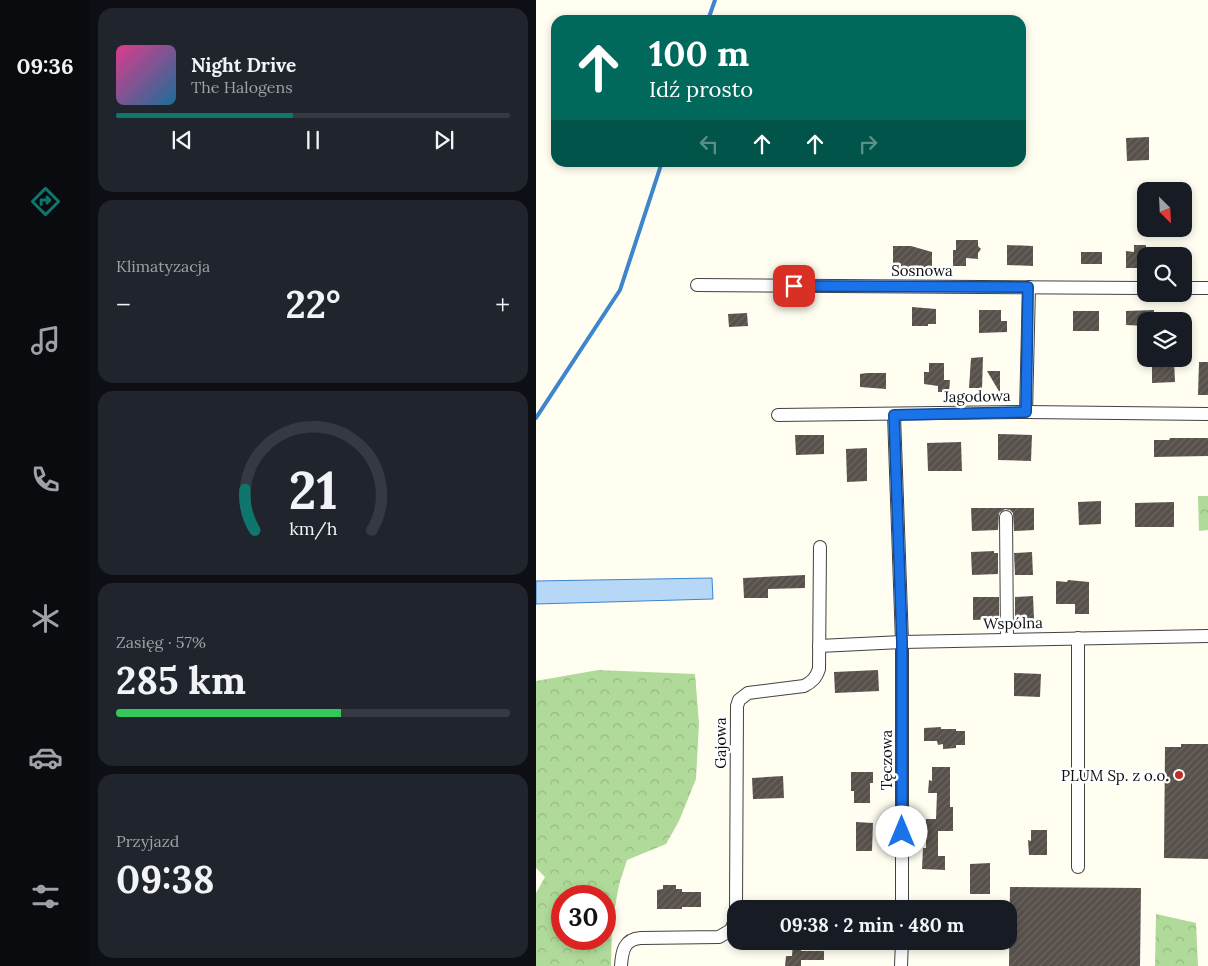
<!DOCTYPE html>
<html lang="pl">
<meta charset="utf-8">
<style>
:root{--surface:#171b24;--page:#20242c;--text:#f1f3f6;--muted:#9ea1a6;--line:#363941;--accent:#0f766e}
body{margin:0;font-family:Lora,serif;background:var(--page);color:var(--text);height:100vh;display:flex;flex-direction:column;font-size:19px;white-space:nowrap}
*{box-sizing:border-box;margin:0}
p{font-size:16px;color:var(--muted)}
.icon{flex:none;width:28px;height:28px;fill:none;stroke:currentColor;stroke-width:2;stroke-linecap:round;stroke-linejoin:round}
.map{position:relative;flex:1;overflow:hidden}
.sheet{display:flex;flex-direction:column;gap:8px;padding:8px;background:#0d0f14;width:446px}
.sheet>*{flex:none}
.guide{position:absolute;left:15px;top:15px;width:475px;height:152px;border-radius:15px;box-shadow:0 2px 8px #0003;background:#00695c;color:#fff;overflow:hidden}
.needle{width:32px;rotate:156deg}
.buttons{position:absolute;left:601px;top:182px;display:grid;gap:10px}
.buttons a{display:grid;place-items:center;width:55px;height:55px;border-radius:10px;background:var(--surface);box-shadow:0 2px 8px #0003;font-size:25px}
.speed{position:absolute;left:15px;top:885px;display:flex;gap:10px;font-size:25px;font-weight:700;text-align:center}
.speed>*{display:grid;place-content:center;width:65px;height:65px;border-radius:50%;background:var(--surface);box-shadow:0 2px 8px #0003;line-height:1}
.speed .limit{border:8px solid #d22;background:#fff;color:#111}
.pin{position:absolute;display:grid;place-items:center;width:42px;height:42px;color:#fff;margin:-21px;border-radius:10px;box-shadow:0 2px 8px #0006}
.me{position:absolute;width:55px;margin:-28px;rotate:0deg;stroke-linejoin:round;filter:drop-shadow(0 0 4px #0008)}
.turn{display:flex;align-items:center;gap:18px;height:105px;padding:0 15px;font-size:22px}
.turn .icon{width:65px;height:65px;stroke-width:2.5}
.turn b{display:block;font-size:35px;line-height:42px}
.lanes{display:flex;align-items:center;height:48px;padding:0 15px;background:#0003;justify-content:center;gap:25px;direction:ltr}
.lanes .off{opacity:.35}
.big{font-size:38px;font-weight:800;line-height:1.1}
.sheet .widget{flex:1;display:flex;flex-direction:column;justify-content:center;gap:8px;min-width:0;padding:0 18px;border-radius:15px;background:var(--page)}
.sheet .dial{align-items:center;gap:0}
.dial svg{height:130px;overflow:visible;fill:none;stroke:var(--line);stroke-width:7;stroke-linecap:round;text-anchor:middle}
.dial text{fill:var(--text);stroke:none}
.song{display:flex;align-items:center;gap:15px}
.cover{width:60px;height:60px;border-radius:8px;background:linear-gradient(135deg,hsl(330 70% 55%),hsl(200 70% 35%))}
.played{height:5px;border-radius:2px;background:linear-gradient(90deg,var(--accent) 45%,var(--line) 45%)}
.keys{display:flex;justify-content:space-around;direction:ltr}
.heat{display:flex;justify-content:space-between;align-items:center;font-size:28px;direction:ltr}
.charge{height:8px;border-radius:4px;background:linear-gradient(90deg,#34c759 57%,var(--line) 0)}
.trip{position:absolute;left:191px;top:900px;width:290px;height:50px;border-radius:15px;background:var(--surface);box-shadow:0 2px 8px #0003;font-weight:800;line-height:50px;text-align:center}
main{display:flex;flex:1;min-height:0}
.menu{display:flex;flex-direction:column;width:90px;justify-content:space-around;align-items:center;background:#090b0e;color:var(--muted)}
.menu .icon{width:35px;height:35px}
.menu .current{color:var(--accent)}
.menu b{font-size:22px;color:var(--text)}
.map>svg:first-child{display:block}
</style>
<main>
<nav class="menu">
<b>09:36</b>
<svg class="icon current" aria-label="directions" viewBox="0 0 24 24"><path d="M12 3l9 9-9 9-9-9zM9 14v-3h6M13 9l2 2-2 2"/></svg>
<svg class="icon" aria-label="music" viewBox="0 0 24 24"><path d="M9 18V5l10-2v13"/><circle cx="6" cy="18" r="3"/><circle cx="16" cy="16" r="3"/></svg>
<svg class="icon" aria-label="phone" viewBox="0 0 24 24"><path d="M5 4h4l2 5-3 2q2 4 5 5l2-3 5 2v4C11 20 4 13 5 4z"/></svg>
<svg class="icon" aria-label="climate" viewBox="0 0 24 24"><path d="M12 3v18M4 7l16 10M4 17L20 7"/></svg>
<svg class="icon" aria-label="car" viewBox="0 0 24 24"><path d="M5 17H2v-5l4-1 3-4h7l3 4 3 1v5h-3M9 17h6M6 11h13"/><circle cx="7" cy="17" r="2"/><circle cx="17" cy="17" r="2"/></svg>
<svg class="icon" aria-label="filters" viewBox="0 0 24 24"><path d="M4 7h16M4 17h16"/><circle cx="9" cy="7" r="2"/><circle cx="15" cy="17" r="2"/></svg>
</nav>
<section class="sheet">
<div class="widget">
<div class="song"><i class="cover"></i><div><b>Night Drive</b><p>The Halogens</p></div></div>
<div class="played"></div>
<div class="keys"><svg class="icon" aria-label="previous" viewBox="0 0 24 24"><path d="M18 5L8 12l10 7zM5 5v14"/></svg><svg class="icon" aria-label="pause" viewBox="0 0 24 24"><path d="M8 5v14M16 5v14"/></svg><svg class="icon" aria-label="next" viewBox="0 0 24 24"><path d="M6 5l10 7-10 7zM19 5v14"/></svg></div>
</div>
<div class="widget"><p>Klimatyzacja</p>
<div class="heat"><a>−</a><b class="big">22°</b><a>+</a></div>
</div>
<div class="widget dial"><svg viewBox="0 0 100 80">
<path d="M14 69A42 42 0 1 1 86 69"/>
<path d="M14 69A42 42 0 0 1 8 44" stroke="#0f766e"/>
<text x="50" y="56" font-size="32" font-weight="700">21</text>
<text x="50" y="72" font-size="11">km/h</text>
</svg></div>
<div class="widget"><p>Zasięg · 57%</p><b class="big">285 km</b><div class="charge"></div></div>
<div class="widget"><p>Przyjazd</p><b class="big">09:38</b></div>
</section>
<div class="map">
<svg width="672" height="966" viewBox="0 0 672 966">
<defs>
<pattern id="forest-crowns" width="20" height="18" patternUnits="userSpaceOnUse" patternTransform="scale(1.25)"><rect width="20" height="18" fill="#b0da99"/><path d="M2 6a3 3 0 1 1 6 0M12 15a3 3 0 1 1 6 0" fill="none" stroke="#96ba83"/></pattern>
<pattern id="building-hatch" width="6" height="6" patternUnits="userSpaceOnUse" patternTransform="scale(1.25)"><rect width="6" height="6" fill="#58514b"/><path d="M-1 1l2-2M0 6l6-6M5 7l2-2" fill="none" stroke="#6b6561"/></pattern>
</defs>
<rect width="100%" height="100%" fill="#fffef1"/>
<!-- forest -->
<g fill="url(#forest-crowns)" fill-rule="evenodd">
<polygon points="662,496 672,496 672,530 663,531"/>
<path d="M62 670 159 674 163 723 160 779 143 821 130 844 91 860 83 885 76 923 75 966H0V893L9 877 0 868V681ZM26 896H69V939H26Z"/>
<polygon points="620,914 660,923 662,966 619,966"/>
</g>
<!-- water -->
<polygon fill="#b6d8f6" stroke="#3d85cd" points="176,578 177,599 0,604 0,581"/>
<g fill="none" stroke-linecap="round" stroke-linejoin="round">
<!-- stream -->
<g stroke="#3d85cd" stroke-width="4">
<polyline points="172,20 179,0"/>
<polyline points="0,418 84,290 126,162"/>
</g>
</g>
<!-- building -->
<g fill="url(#building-hatch)">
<polygon points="613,137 613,160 591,161 590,138"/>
<polygon points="420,240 442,240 442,246 445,249 442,253 442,259 430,258 430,266 417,266 417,250 420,250"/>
<polygon points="471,245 497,246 497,266 471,265"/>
<polygon points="598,245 610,245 610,268 590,268 590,251 598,252"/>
<polygon points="357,246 375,246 396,252 396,267 357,267"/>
<rect x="545" y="252" width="21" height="12"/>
<polygon points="376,307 400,309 400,324 392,324 392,326 376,326"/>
<polygon points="443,310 465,310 465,321 471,321 471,332 443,333"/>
<polygon points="618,310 618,321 610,321 610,326 590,325 590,311"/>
<rect x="537" y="311" width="26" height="20"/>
<polygon points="211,313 212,326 193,327 192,314"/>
<polygon points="447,357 446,388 433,388 435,358"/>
<polygon points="616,360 638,360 639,382 616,383"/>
<polygon points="663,362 672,362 672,395 662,395"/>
<polygon points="393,363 408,363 408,380 414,380 413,392 402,392 402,386 388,384 388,372 393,372"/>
<polygon points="451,371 464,371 464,393"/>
<polygon points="331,373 350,373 350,389 324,387 324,374"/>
<polygon points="462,434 496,435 495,461 462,460"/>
<polygon points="259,435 288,435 288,454 260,455"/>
<polygon points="634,438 672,438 672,456 618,457 618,440 633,440"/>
<polygon points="425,442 426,471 392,471 391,443"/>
<polygon points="331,448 331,481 311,482 310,449"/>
<polygon points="565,501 565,524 543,525 542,502"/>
<polygon points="638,502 638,527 599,527 599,503"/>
<polygon points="435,508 498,508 498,530 478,531 477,513 474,510 469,509 463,513 462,530 436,531"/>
<polygon points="458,551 458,553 462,553 462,574 436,575 435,552"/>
<polygon points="496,552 497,575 479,575 478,553"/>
<polygon points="269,575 269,588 232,589 232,598 208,598 207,578"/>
<polygon points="532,580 553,582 553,614 539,614 539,604 520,604 520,581 531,582"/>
<polygon points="497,596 498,619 479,619 479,597"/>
<polygon points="437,597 463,597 463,619 437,620"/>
<polygon points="342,670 343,691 299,693 298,672"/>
<polygon points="478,673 505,674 504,697 478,696"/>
<polygon points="405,727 405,729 420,729 420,731 429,731 429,745 420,745 420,748 407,749 407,744 402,745 401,741 388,741 388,728"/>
<polygon points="645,744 672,744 672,859 628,858 629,747 645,747"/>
<polygon points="396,767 414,767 414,807 417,807 417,831 402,831 402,856 409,856 409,870 386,869 387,848 390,848 390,819 400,819 401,793 392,793 393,780 396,781"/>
<polygon points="315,772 337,772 337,783 334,783 334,803 318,803 318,791 315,791"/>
<polygon points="247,776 248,798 217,799 216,778"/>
<polygon points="320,822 337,823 336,851 320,851"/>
<polygon points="495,830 511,830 511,855 493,855 492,840 495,841"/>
<polygon points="454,863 454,894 434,894 434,864"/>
<polygon points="127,885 140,885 140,889 146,889 146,892 165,892 165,907 146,907 146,909 121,909 121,890 127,889"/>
<polygon points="474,887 605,888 604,966 473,966"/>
<polygon points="257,941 265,941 265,951 288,951 288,960 265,960 265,966 249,966 250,956 256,956"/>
</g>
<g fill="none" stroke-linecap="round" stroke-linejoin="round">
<defs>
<g id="minor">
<polyline points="161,285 610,288"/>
<polyline points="648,288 672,288"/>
<polyline points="490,412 493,287"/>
<polyline points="242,415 490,412 672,414"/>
<polyline points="358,415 366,642 366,909"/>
<polyline points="470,517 471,639"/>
<polyline points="283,646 366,642 672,636"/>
<polyline points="542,867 542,638"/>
<path d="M200 909 201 706 203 700 212 693 268 686C276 682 280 678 283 669L284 547"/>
<path d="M85 966C86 951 88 939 105 938L183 937 195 930 200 918"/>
<polyline points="365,966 366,941"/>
</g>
</defs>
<!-- minor casing -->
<use href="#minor" stroke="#424242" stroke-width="14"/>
<!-- minor -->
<use href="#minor" stroke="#fff" stroke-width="12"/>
</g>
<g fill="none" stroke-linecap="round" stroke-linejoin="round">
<defs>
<polyline id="route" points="258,286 492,287 490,412 358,415 366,642 366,832"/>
</defs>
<!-- route casing -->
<use href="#route" stroke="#114b97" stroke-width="12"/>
<!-- route -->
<use href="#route" stroke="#1a73e8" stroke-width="9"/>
</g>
<!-- markers -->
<circle fill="#bf2e26" stroke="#fff" stroke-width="2" cx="643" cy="775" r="5"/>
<g text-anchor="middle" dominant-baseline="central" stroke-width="5" stroke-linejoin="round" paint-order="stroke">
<!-- street labels -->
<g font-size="15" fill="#0f0f0f" stroke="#fff">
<text x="386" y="270">Sosnowa</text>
<text transform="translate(441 396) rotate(-1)">Jagodowa</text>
<text transform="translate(477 623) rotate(-1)">Wspólna</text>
<text transform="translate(184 743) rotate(-90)">Gajowa</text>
<text transform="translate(350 760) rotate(-90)">Tęczowa</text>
</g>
<!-- poi labels -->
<g font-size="15" fill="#0f0f0f" stroke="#fff" text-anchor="end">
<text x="633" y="775">PLUM Sp. z o.o.</text>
</g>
</g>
</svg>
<div class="buttons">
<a><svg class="needle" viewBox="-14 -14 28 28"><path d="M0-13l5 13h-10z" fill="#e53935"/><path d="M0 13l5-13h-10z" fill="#9ea1a6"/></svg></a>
<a><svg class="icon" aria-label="search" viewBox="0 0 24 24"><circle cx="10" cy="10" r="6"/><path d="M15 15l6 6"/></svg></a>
<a><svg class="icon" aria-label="layers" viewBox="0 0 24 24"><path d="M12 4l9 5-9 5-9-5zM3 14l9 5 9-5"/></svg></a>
</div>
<div class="speed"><div class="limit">30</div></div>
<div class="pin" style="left:258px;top:286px;background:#d93025"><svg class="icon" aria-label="arrive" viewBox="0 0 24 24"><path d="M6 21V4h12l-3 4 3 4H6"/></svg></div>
<svg class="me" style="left:366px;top:832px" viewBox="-20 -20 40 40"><circle r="19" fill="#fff"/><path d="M0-13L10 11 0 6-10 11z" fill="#1a73e8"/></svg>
<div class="trip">09:38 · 2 min · 480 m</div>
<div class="guide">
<div class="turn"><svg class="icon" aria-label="ahead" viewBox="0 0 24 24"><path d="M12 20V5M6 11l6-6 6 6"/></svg><div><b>100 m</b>Idź prosto</div></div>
<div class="lanes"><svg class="icon off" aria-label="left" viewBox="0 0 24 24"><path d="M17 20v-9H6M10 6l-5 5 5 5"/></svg><svg class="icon" aria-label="ahead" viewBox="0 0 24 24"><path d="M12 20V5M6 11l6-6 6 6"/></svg><svg class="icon" aria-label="ahead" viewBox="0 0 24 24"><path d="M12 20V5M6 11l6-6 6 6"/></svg><svg class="icon off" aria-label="right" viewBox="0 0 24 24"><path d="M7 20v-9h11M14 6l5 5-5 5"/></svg></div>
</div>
</div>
</main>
